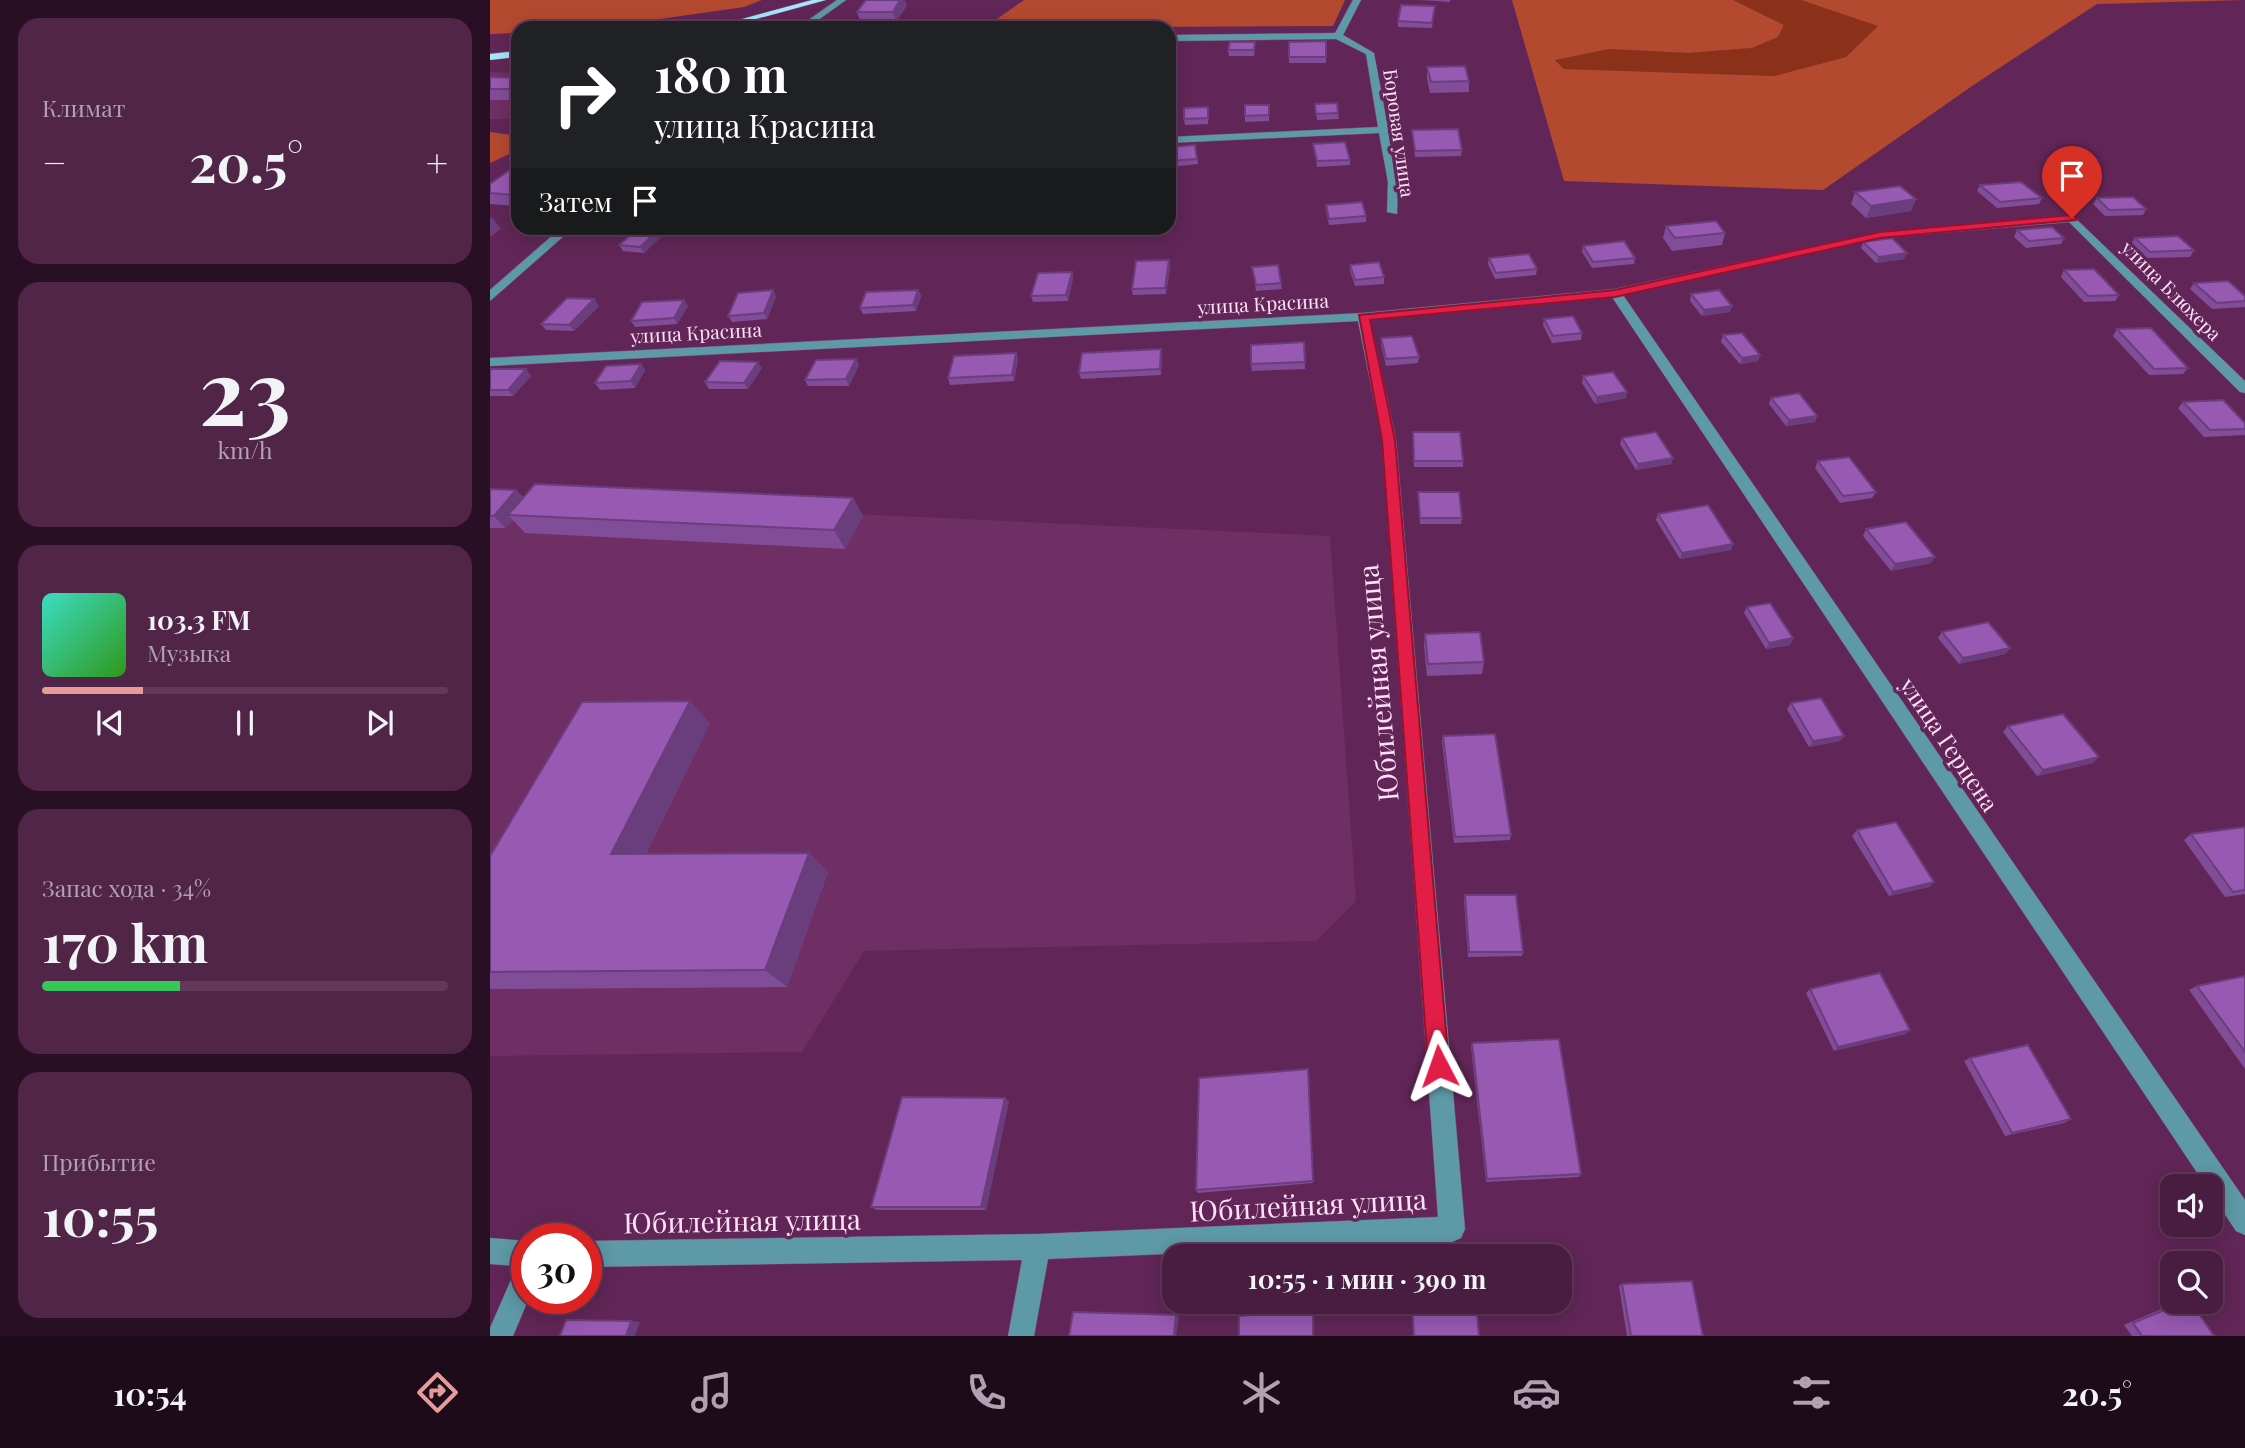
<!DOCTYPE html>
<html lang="ru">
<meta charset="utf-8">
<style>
:root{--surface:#491c41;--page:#502548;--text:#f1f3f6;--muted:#b1a1b1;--line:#613a5a;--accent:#e69b98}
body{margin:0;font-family:"Playfair Display",serif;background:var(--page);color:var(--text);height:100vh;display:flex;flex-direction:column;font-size:26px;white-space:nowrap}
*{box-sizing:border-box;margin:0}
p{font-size:23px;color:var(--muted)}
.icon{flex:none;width:38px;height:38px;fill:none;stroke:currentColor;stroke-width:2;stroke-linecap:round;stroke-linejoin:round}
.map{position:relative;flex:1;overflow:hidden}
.side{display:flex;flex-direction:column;gap:18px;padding:18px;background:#280f24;width:490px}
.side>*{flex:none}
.guide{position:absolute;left:21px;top:21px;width:665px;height:214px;border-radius:21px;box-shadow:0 4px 18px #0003,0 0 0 2px var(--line);background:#202124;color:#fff;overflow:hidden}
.fabs{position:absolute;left:1670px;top:1174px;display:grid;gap:14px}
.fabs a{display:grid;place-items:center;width:63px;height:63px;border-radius:14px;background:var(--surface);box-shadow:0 4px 18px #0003,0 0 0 2px var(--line);font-size:35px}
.speed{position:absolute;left:21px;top:1223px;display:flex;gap:14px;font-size:35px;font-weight:700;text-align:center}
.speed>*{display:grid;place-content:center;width:91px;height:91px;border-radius:50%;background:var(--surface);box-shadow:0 4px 18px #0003,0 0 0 2px var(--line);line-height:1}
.speed .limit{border:10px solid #d22;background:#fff;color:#111}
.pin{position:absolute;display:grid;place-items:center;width:60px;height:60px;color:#fff;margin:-72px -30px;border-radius:50% 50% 50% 0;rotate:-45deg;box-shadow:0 0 7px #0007}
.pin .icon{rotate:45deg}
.me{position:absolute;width:77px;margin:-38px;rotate:356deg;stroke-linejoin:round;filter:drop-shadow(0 0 5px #0008)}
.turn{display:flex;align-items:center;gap:24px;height:147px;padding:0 28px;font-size:32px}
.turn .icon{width:91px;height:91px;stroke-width:2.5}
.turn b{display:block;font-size:49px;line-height:60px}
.then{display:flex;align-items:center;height:66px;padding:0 28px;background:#0003;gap:14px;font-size:26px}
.big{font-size:52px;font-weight:700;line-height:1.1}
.side .card{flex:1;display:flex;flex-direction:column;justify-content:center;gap:10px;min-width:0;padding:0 24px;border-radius:21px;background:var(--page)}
.side .dial{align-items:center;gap:0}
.dial b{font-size:91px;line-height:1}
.song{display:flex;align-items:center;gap:21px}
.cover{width:84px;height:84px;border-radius:10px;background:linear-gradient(135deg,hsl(170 70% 55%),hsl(110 70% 35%))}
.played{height:7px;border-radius:4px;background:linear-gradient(90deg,var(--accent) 25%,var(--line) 25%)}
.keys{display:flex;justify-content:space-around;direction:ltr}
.heat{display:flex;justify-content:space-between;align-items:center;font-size:38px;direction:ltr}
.charge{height:10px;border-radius:5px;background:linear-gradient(90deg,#34c759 34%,var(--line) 0)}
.trip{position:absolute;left:672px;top:1244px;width:410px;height:70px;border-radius:21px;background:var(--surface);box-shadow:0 4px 18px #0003,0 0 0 2px var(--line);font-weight:700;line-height:70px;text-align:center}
.tab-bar{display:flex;height:112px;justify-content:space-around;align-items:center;background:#1d0b1a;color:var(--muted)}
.tab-bar .icon{width:49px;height:49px}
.tab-bar .active{color:var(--accent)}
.tab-bar b{font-size:32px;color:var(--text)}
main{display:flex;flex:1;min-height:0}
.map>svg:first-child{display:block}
</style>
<main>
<section class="side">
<div class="card"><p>Климат</p>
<div class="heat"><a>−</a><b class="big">20.5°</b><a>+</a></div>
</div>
<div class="card dial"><b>23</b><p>km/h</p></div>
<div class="card">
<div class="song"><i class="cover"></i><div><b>103.3 FM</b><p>Музыка</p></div></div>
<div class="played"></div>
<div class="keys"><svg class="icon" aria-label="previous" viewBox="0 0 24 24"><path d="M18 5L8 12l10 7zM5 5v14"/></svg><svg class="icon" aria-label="pause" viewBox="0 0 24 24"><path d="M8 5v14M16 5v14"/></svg><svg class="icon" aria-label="next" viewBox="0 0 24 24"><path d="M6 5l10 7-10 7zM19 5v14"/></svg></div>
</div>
<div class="card"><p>Запас хода · 34%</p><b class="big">170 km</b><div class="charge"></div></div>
<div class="card"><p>Прибытие</p><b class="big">10:55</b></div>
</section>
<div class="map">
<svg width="1755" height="1336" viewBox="0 0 1755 1336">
<rect width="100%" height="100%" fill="#612657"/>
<!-- built -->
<g fill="#6f2e64">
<polygon points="0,72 28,73 28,117 25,119 0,119"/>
<polygon points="0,497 840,536 866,901 826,941 374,951 312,1052 0,1056"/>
</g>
<!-- green -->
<polygon fill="#8b311a" points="1243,0 1311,0 1389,25 1356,57 1284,76 1074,69 1065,59 1119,49 1197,53 1261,48 1288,37 1294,25"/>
<!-- forest -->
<g fill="#b34a30">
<polygon points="0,0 272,0 254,7 107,28 28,28 28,33 0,34"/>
<polygon points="534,0 855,0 843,26 494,28"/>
<polygon points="1022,0 1243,0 1294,25 1288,37 1262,48 1197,53 1119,49 1065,60 1074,69 1284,76 1356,57 1388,26 1311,0 1755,0 1607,4 1485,84 1333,190 1074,181"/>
<polygon points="0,132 28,136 28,150 0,163"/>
</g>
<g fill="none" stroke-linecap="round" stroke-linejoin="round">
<defs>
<g id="minor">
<polygon points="347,0 356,0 317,28 307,28"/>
<polygon points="863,0 871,0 853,35 884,53 908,182 907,214 897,212 898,182 889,133 679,143 679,137 888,127 876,54 846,39 679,41 679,35 845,33"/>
<polygon points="1582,215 1755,381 1755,393 1750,392 1579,222 1390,238 1133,295 1755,1200 1755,1235 1746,1231 1720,1192 1720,1186 1716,1186 1122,297 880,320 906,440 975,1229 971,1238 962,1242 558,1259 544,1336 518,1336 532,1260 96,1267 96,1241 547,1234 948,1217 892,440 868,321 0,366 0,358 873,313 1125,289 1390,232"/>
<polygon points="71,228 83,228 0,301 0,290"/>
<polygon points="0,1238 37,1241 37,1298 39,1298 23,1336 0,1336 0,1328 27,1266 0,1264"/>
</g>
<g id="major">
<polygon points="322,0 336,0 233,28 219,28"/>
<polygon points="28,51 28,57 0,60 0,54"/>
</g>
</defs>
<!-- minor casing -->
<use href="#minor" stroke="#7d4874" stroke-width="1"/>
<!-- major casing -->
<use href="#major" stroke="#7d4874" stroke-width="1"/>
<!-- minor -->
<use href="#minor" fill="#5e99a7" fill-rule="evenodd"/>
<!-- major -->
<use href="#major" fill="#a2e8fa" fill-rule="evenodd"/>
</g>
<!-- wall -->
<g fill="#824d98">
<polygon points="930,0 960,0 960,2"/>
<polygon points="417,5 406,22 371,23 367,12"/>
<polygon points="945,6 942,28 908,27 908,21"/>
<polygon points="836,41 836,63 799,63 799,57"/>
<polygon points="765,47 764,56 739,56 738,50"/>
<polygon points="937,67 979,81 979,92 940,93 937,78"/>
<polygon points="0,77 28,78 26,100 0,100"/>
<polygon points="825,104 848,113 849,119 827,120"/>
<polygon points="779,105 779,121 755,122 755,116"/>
<polygon points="718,113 718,124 695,125 694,119"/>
<polygon points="922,130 972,150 971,156 925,157"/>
<polygon points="823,144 860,160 860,165 827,167"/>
<polygon points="705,145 708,164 680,167 679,158"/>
<polygon points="28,164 28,206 0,204 0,184"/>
<polygon points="1490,185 1552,198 1549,204 1507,208 1487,191"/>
<polygon points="1365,192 1426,199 1421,211 1376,218 1361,204"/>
<polygon points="1607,198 1656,209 1653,215 1615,216 1603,204"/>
<polygon points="836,205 876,216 876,222 839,225 836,211"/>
<polygon points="1176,226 1235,233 1232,245 1182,251 1173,238"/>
<polygon points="1527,230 1574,238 1571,244 1536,248 1524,237"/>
<polygon points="166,232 170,238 154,253 133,251 129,245"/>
<polygon points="1645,238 1704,250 1700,257 1656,258 1641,244"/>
<polygon points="1373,242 1414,259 1386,263 1371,248"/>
<polygon points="1093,246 1145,258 1144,264 1102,268 1092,252"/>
<polygon points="999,258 1047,269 1046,275 1005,279 998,264"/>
<polygon points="679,260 680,267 676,294 643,295 642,289"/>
<polygon points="860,265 894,277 894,284 865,286 860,271"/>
<polygon points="1574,270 1629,295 1625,301 1594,302 1571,277"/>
<polygon points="582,272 583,278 578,301 543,302 541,296"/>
<polygon points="763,273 791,283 792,289 766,291"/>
<polygon points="1704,283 1755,296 1755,307 1722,309 1700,289"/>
<polygon points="283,290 286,297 277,319 242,322 238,316"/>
<polygon points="428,290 431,296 426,311 373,314 370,308"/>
<polygon points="1201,294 1240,312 1212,316 1200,301"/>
<polygon points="109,306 84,331 56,330 51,324"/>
<polygon points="198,306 187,324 145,327 141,321"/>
<polygon points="1054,319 1092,333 1091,340 1062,343 1053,325"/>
<polygon points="1627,329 1698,368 1693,374 1659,375 1623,336"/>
<polygon points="1233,335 1270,355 1268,361 1250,364 1231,342"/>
<polygon points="891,338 929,357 928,363 896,366 891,345"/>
<polygon points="814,342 815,369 762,371 761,364"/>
<polygon points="671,349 672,356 671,375 591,379 589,373"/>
<polygon points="526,353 528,359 524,381 460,385 458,378"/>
<polygon points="366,359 369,365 359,386 318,386 315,380"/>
<polygon points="151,364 155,370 145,388 110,390 105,383"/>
<polygon points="272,368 258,389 219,389 215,382"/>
<polygon points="36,369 41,376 23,396 0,396 0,371"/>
<polygon points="1093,376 1136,398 1105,404 1092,383"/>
<polygon points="1281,398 1327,416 1325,422 1296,426 1279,404"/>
<polygon points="1693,402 1755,423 1755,435 1714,437 1688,408"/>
<polygon points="923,432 973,461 973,467 924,467"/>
<polygon points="1132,438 1183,458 1181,464 1146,470 1130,444"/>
<polygon points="1328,461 1386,492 1382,498 1350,503 1325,468"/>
<polygon points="0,489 26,490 33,497 363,498 373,516 355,549 35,533 23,520 15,528 0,528"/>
<polygon points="928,492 972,518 971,524 930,524"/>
<polygon points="1168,514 1241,550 1190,559 1166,520"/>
<polygon points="1376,529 1441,563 1401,571 1373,536"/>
<polygon points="1257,607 1303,638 1300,645 1276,649 1254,613"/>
<polygon points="1452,632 1520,648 1515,654 1469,664 1448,638"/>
<polygon points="935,634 994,662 992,674 937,676 934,646"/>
<polygon points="1301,703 1354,736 1350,741 1319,747 1297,709"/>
<polygon points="220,723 156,854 319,853 338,872 297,987 0,989 0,856"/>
<polygon points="1518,726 1603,763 1547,776 1513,732"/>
<polygon points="953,736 1021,835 1020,840 964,843 952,742"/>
<polygon points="1755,827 1755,894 1735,897 1694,840 1701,834"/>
<polygon points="1367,830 1444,882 1439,887 1399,896 1362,836"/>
<polygon points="975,895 1033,952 1032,956 978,957 974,900"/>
<polygon points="1755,976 1755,1069 1699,990 1707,986"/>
<polygon points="1320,989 1420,1030 1415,1034 1344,1051 1316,993"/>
<polygon points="982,1043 1091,1174 1089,1177 996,1182 981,1047"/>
<polygon points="1480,1058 1581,1119 1574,1123 1515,1136 1474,1061"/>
<polygon points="819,1073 823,1183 708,1193 706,1190"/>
<polygon points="519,1101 496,1210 387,1210 381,1207"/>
<polygon points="1132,1284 1213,1336 1137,1336 1129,1286"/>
<polygon points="1688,1302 1701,1302 1724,1336 1642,1336 1634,1325"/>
</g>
<!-- shaded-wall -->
<g fill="#6a3e7c">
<polygon points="410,0 415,0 417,5 406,22 403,12"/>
<polygon points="28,83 28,99 26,100 19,89"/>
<polygon points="1426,199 1421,211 1376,218 1381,206"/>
<polygon points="2,217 11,229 0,237 0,219"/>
<polygon points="166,232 170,238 154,253 150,247"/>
<polygon points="1417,253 1414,259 1386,263 1389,257"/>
<polygon points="679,260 680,267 676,294 675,288"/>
<polygon points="582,272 583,278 578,301 576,295"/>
<polygon points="283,290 286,297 277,319 274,313"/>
<polygon points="428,290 431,296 426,311 423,305"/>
<polygon points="104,299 109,306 84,331 79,325"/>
<polygon points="194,300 198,306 187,324 184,318"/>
<polygon points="1242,306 1240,312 1212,316 1214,310"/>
<polygon points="671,349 672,356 671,375 670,369"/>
<polygon points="526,353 528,359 524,381 522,375"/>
<polygon points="1270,355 1268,361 1250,364 1252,358"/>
<polygon points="366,359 369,365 359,386 356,379"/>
<polygon points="268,362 272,368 258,389 254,383"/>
<polygon points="151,364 155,370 145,388 141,381"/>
<polygon points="36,369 41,376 23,396 18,390"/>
<polygon points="1137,392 1136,398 1105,404 1107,397"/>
<polygon points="1327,416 1325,422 1296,426 1299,420"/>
<polygon points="1183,458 1181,464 1146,470 1148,464"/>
<polygon points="26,490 38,503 18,515 23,520 15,528 4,516"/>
<polygon points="363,498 373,516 355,549 344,530"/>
<polygon points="1243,544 1241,550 1190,559 1192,553"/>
<polygon points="1445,557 1441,563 1401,571 1405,564"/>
<polygon points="1303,638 1300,645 1276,649 1279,643"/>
<polygon points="1520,648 1515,654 1469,664 1473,658"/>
<polygon points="200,701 220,723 146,874 121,854"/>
<polygon points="1354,736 1350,741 1319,747 1323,741"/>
<polygon points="1609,757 1603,763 1547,776 1553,770"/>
<polygon points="319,853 338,872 297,987 275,970"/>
<polygon points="1444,882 1439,887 1399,896 1403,892"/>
<polygon points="1420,1030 1415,1034 1344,1051 1348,1047"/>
<polygon points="515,1098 519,1101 496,1210 491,1207"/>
<polygon points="686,1315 689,1317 686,1336 684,1336"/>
<polygon points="141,1321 150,1322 145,1336 136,1336"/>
</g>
<!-- building -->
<g fill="#9759b1" stroke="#6a3e7c" stroke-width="2">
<polygon points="376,0 410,0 403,12 367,12"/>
<polygon points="911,5 945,6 942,23 908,21"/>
<polygon points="836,41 836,57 799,57 799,42"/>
<polygon points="740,42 765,42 764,50 738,50"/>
<polygon points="975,66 979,81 941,82 937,67"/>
<polygon points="0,77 28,78 28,83 19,89 0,89"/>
<polygon points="847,103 848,113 826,114 825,104"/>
<polygon points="755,105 779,105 779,115 755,116"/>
<polygon points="718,107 718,118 694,119 694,108"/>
<polygon points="968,129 972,150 925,151 922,130"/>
<polygon points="855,142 860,160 827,161 823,144"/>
<polygon points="705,145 707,159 679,161 679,147"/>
<polygon points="28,164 28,195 0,193 0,184"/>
<polygon points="1531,182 1552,198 1510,202 1490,185"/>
<polygon points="1410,186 1426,199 1381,206 1365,192"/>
<polygon points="1643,197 1656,209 1619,210 1607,198"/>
<polygon points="872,202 876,216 839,219 836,205"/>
<polygon points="1226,221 1235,233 1185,238 1176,226"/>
<polygon points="1562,227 1574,238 1539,241 1527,230"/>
<polygon points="145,231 166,232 150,247 129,245"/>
<polygon points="1688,236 1704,250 1660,252 1645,238"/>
<polygon points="1402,238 1417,253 1389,257 1373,242"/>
<polygon points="1134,241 1145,258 1103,262 1093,246"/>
<polygon points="1039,254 1047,269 1006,273 999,258"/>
<polygon points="679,260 675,288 642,289 646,261"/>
<polygon points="889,262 894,277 865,280 860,265"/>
<polygon points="788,265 791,283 766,285 762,267"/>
<polygon points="1604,269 1629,295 1598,296 1574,270"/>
<polygon points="582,272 576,295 541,296 548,273"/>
<polygon points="1738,281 1755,296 1755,301 1727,303 1704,283"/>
<polygon points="283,290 274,313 238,316 248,293"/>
<polygon points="428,290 423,305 370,308 376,292"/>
<polygon points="1229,290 1242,306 1214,310 1201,294"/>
<polygon points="77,298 104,299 79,325 51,324"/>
<polygon points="194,300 184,318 141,321 152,302"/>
<polygon points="1083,316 1092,333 1063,336 1054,319"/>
<polygon points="1661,328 1698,368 1664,369 1627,329"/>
<polygon points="1252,333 1270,355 1252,358 1233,335"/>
<polygon points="922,336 929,357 896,359 891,338"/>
<polygon points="814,342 815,362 761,364 761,345"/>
<polygon points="671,349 670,369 589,373 592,353"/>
<polygon points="526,353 522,375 458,378 464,356"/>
<polygon points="366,359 356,379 315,380 326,360"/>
<polygon points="230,361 268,362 254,383 215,382"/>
<polygon points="151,364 141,381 105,383 116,366"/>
<polygon points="1,369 36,369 18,390 0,390 0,371"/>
<polygon points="1123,372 1137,392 1107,397 1093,376"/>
<polygon points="1309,393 1327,416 1299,420 1281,398"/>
<polygon points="1733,400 1755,423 1755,429 1720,430 1693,402"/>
<polygon points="923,432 970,432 973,461 924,461"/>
<polygon points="1166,432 1183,458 1148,464 1132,438"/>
<polygon points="1359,457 1386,492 1353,496 1328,461"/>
<polygon points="45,484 363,498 344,530 18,515"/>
<polygon points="0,489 26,490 4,516 0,516"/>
<polygon points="928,492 969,492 972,518 930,518"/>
<polygon points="1218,505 1243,544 1192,553 1168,514"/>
<polygon points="1416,522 1445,557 1405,564 1376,529"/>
<polygon points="1280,603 1303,638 1279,643 1257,607"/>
<polygon points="1498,622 1520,648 1473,658 1452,632"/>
<polygon points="990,632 994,662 938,664 935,634"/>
<polygon points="1331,698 1354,736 1323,741 1301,703"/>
<polygon points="200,701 121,854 319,853 275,970 0,972 0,856 92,702"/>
<polygon points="1573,714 1609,757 1553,770 1518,726"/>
<polygon points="1005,734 1021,835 965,837 953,736"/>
<polygon points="1406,822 1444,882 1403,892 1367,830"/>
<polygon points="1755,827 1755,890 1743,892 1701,834"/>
<polygon points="975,895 1026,895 1033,952 979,952"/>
<polygon points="1390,973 1420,1030 1348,1047 1320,989"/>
<polygon points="1755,976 1755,1052 1707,986"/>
<polygon points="1069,1039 1091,1174 997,1179 982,1043"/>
<polygon points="1538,1045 1581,1119 1522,1133 1480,1058"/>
<polygon points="818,1069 823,1181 706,1190 709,1078"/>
<polygon points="412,1097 515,1098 491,1207 381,1207"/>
<polygon points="1202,1281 1213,1336 1141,1336 1132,1284"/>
<polygon points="986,1302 989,1336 924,1336 922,1305"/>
<polygon points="1694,1302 1701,1302 1724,1336 1652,1336 1643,1323"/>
<polygon points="823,1310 823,1336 749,1336 749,1316"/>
<polygon points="583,1312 686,1315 684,1336 579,1336"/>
<polygon points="76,1320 141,1321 136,1336 70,1336"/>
</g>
<!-- route -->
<polygon fill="#e11d48" stroke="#92132f" stroke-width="2" points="1582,215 1587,218 1586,220 1390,238 1125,297 880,320 905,440 959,1066 956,1073 949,1076 941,1073 938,1066 892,440 869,315 1125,290 1390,232"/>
<g text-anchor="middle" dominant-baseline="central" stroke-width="7" stroke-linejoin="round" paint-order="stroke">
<!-- far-street labels -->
<g font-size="19" fill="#ffe1f7" stroke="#612657">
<text transform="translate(910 133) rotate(82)">Боровая улица</text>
<text transform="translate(1682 290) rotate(45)">улица Блюхера</text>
<text transform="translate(773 303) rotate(-3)">улица Красина</text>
<text transform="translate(206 332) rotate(-3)">улица Красина</text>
</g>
<!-- street labels -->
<g font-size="23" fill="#ffe1f7" stroke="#612657">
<text transform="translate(1460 744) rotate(56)">улица Герцена</text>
</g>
<!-- near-street labels -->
<g font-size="28" fill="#ffe1f7" stroke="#612657">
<text transform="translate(887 683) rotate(-95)">Юбилейная улица</text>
<text transform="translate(818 1204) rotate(-3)">Юбилейная улица</text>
<text transform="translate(252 1220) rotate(-1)">Юбилейная улица</text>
</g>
</g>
</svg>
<div class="fabs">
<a><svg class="icon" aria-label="sound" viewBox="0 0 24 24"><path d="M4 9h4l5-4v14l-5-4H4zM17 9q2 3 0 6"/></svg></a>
<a><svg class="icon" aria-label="search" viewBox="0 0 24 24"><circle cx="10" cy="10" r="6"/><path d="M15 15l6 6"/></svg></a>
</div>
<div class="speed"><div class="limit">30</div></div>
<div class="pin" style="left:1582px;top:218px;background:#d93025"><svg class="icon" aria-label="arrive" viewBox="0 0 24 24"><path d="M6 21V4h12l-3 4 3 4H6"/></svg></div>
<svg class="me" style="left:949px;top:1066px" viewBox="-20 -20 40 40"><path d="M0-17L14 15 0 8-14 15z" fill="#e11d48" stroke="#fff" stroke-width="4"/></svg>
<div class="trip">10:55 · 1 мин · 390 m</div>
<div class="guide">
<div class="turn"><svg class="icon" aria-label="right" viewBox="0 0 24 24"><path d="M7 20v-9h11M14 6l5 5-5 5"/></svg><div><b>180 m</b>улица Красина</div></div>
<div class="then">Затем<svg class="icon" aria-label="arrive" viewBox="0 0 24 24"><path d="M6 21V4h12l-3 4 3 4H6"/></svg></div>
</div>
</div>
</main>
<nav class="tab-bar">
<b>10:54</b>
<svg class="icon active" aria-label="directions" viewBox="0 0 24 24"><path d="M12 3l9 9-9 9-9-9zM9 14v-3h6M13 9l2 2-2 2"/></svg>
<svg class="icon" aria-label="music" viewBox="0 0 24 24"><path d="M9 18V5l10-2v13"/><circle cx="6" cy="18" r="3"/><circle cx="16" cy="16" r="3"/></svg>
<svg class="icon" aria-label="phone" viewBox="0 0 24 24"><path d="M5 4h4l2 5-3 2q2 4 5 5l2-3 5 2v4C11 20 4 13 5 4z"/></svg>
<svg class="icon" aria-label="climate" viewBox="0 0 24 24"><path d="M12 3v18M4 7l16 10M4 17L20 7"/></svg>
<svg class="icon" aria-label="car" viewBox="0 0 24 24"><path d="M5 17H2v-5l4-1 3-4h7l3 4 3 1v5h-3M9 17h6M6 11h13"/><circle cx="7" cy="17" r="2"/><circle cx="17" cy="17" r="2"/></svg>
<svg class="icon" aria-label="filters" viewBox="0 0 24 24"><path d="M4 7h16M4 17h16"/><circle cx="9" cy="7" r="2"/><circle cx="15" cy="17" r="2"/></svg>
<b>20.5°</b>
</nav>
